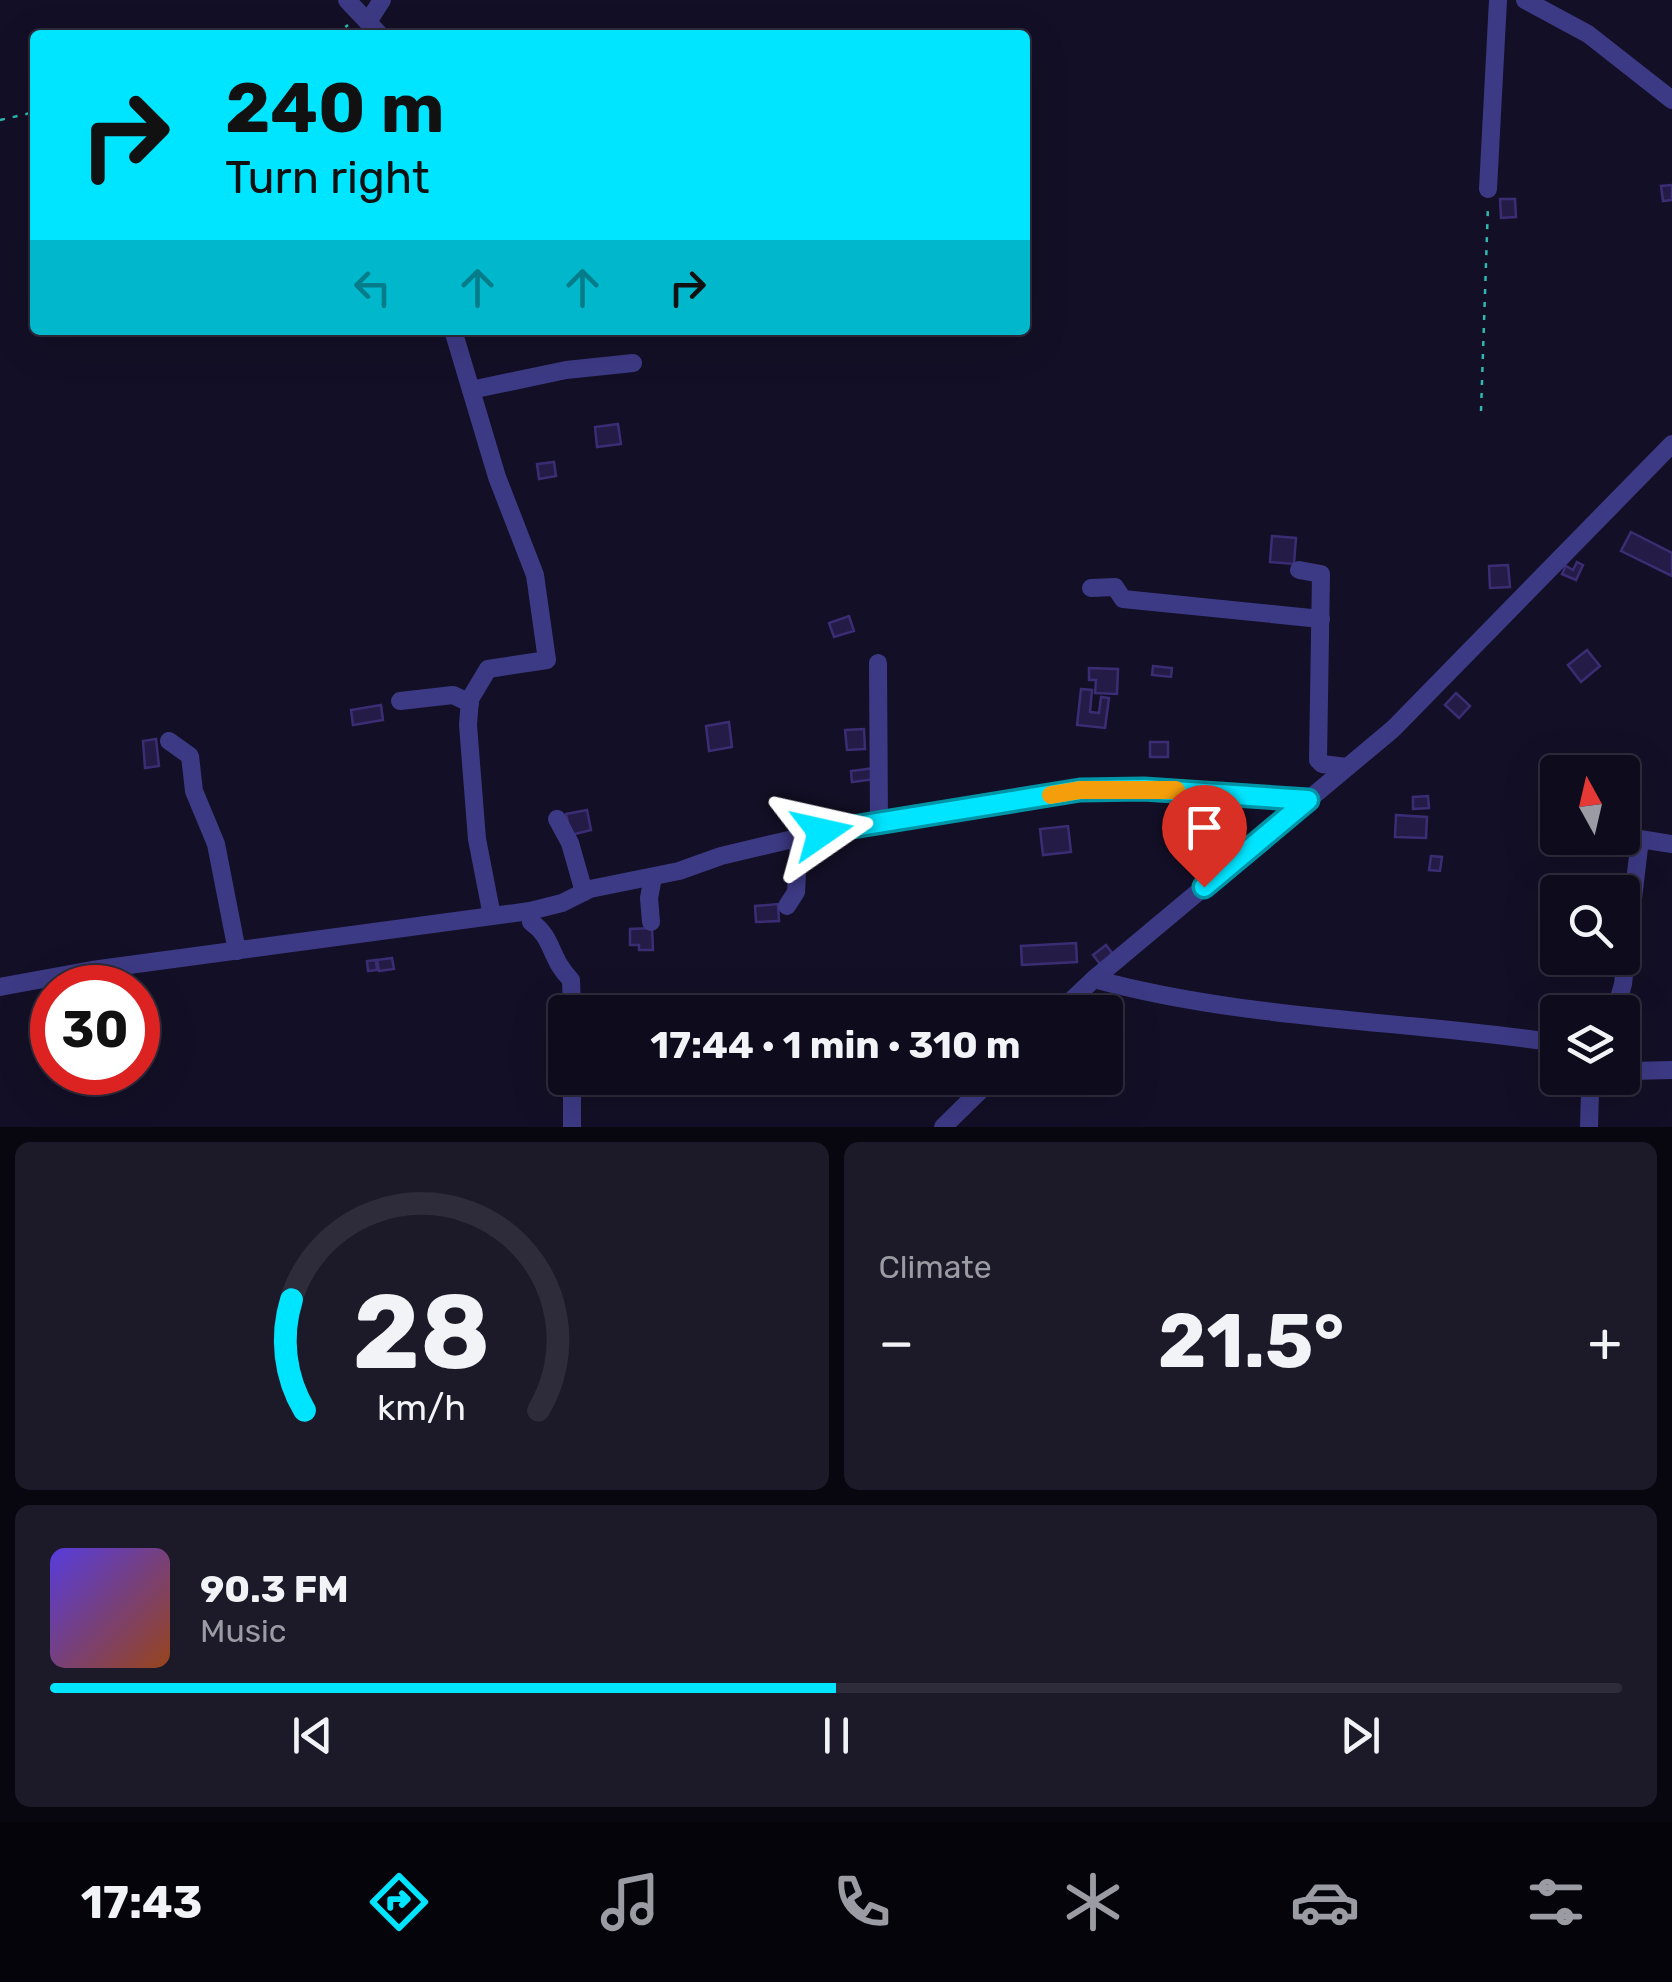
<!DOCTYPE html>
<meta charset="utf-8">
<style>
:root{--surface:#0e0b1c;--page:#1c1929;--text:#f1f3f6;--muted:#9b9ba3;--line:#2e2b3b;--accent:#00e5ff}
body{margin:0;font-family:Rubik,sans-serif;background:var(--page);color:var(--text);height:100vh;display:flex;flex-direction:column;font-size:38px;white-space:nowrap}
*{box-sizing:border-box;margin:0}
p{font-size:32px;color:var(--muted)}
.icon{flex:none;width:55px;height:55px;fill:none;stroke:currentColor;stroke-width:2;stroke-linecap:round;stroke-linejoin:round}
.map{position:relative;height:1127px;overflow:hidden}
.details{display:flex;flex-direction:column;gap:15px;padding:15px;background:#08060f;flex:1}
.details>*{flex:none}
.top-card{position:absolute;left:30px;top:30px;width:1000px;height:305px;border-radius:10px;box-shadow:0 10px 40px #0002,0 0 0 2px var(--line);background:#00e5ff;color:#111;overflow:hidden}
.needle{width:65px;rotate:352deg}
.fabs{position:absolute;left:1540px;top:755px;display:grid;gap:20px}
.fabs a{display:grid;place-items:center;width:100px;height:100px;border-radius:10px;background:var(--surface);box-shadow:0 10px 40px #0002,0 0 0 2px var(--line);font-size:50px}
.speed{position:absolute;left:30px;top:965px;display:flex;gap:20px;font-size:50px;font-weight:700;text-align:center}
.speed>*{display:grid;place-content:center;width:130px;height:130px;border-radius:50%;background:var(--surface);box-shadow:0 10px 40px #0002,0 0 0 2px var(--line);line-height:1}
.speed .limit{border:15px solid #d22;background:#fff;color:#111}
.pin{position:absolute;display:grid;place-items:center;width:85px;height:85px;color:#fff;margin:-102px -42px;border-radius:50% 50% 50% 0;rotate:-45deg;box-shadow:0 0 10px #0007}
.pin .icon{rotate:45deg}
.me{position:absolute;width:110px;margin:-55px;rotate:79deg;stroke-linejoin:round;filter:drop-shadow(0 0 8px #0008)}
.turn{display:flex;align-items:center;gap:35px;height:210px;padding:0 30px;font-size:45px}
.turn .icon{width:130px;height:130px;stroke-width:2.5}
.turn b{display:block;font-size:70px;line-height:85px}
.lanes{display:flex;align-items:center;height:95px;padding:0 30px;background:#0003;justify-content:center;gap:50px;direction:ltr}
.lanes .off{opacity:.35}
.big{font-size:75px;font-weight:700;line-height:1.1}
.details .widget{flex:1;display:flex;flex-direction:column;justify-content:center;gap:15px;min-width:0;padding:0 35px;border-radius:15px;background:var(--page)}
.details .dial{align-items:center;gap:0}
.dial svg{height:260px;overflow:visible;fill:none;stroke:var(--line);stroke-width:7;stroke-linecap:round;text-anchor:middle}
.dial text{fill:var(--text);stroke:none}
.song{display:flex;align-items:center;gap:30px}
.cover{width:120px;height:120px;border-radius:15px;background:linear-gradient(135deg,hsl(250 70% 55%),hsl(20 70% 35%))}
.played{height:10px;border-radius:5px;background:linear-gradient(90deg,var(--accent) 50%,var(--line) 50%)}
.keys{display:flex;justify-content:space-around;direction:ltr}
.heat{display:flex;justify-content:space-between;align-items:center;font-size:55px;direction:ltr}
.details .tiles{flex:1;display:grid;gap:15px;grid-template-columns:1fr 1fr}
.widget:last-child{grid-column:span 2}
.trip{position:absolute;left:548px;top:995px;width:575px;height:100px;border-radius:10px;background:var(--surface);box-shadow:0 10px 40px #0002,0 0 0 2px var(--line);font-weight:700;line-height:100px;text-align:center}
.tabs{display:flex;height:160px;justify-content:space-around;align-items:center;background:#06040b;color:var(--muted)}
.tabs .icon{width:70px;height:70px}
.tabs .active{color:var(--accent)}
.tabs b{font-size:45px;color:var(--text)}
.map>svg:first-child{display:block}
</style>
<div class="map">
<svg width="1672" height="1127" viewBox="0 0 1672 1127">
<rect width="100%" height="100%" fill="#130f26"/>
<!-- building -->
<g fill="#241b47" stroke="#3b2d73" stroke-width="2.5">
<polygon points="1672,185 1672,200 1663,201 1661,186"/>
<polygon points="1500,199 1515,199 1516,217 1501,218"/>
<polygon points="618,424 621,444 597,447 595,427"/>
<polygon points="554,462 556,476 539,479 537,464"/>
<polygon points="1631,532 1672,553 1672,576 1621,551"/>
<polygon points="1272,536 1296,538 1294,564 1270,562"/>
<polygon points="1577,562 1583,565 1576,580 1562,574 1566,566 1573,570"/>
<polygon points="1508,565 1510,587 1490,588 1489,566"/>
<polygon points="849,616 854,631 834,637 829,623"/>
<polygon points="1587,650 1600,666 1581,682 1568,665"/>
<polygon points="1153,666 1172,668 1171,677 1152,675"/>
<polygon points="1089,668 1118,669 1117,694 1095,693 1096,680 1089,680"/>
<polygon points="1081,689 1092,690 1090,712 1099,713 1101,697 1109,698 1105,728 1077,725"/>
<polygon points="1456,693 1470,706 1459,718 1445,705"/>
<polygon points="381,705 383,720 353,725 351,710"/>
<polygon points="729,722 732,747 709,751 706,726"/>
<polygon points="864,729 865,749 847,750 845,730"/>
<polygon points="156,739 159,766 145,768 143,741"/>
<rect x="1150" y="742" width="18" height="15"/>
<polygon points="875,768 876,779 852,782 851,771"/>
<polygon points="1428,796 1429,808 1413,809 1413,797"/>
<polygon points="587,810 591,830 571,835 566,814"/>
<polygon points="1396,815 1427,817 1426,838 1395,837"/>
<polygon points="1068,826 1071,852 1043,855 1040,829"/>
<polygon points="1431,856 1442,857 1440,871 1429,870"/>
<polygon points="778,904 779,921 756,922 755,906"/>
<polygon points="652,928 653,950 639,950 639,945 630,945 630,929"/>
<polygon points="1076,943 1077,962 1022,965 1021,946"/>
<polygon points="1106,945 1113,954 1100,964 1093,955"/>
<polygon points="392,958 394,969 379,971 377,960"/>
<polygon points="376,960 377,970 368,971 367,961"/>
</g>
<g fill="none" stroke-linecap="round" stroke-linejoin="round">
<!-- path -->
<g stroke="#2fb8b0" stroke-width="2.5" stroke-dasharray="5 8" stroke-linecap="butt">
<polyline points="335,35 348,25"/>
<polyline points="0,120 35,112"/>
<polyline points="1481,411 1488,205"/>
</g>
<!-- minor -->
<g stroke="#3d3a85" stroke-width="18">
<polyline points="347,0 380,35"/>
<polyline points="1525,0 1588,34 1672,100"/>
<polyline points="369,20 382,0"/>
<polyline points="1488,189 1498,0"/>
<polyline points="453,330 497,477 535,575 547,660 488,669 470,699 468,725 477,839 492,916"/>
<polyline points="471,390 566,370 633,363"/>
<polyline points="1299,570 1321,574 1318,760 1322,764 1347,767"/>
<polyline points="1091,588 1115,587 1123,599 1321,619"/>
<polyline points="878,663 879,821"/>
<polyline points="400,701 453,695 470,703"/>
<polyline points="169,741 190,756 194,791 216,844 237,951"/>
<polyline points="557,819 570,843 584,892"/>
<polyline points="787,906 796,892 799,837"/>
<path d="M530 911 531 922C554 938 549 958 571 980L572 1012"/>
<polyline points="651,922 649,898 653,877"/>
<path d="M1094 979C1245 1020 1404 1020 1558 1043"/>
<polyline points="0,987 92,970 530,911 562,903 590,889 679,871 721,856 844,827 1080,791 1144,789 1308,800"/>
<polyline points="1059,1012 1094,979 1393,729 1672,444"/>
<polyline points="1615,1012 1623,984 1640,839 1672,844"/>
<polyline points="1622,1063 1632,1071 1672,1070"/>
<polyline points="572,1078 572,1127"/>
<polyline points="943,1127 993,1078"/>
<polyline points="1589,1127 1590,1092 1594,1078"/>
</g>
</g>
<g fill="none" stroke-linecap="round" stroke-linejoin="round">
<defs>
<polyline id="route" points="822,832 1080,790 1144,789 1308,800 1204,887"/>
</defs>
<!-- route casing -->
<use href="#route" stroke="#0095a6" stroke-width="25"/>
<!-- route -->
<use href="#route" stroke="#00e5ff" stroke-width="18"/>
<!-- slow -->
<polyline stroke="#f59e0b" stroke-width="18" points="1051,795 1080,790 1176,790"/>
</g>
</svg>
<div class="fabs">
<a><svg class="needle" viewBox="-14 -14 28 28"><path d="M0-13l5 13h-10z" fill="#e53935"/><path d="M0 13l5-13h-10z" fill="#9b9ba3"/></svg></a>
<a><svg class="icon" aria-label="search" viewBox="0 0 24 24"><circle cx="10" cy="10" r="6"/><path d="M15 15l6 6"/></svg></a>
<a><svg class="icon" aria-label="layers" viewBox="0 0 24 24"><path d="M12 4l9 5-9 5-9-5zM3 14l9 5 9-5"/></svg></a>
</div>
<div class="speed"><div class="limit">30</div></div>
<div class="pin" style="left:1204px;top:887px;background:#d93025"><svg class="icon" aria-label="arrive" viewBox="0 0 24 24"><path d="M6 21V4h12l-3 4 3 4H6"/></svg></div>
<svg class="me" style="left:822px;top:832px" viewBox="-20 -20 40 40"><path d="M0-17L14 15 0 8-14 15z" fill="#00e5ff" stroke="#fff" stroke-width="4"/></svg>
<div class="trip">17:44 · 1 min · 310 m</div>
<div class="top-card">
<div class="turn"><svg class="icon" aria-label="right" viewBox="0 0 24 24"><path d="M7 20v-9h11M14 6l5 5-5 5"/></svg><div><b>240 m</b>Turn right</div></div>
<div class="lanes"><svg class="icon off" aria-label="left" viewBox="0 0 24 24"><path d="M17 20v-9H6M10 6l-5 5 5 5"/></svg><svg class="icon off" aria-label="ahead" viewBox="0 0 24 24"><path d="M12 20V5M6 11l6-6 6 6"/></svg><svg class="icon off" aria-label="ahead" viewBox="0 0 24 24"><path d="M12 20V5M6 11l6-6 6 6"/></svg><svg class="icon" aria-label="right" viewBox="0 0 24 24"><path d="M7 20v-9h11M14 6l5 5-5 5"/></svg></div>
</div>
</div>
<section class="details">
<div class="tiles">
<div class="widget dial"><svg viewBox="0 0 100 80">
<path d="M14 69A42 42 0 1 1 86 69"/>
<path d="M14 69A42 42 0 0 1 10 35" stroke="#00e5ff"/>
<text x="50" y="56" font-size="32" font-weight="700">28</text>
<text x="50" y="72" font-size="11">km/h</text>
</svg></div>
<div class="widget"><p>Climate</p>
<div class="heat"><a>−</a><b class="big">21.5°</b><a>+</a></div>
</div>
<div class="widget">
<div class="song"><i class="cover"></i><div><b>90.3 FM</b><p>Music</p></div></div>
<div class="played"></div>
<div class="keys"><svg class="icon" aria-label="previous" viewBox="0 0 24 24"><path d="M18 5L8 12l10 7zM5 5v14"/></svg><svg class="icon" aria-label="pause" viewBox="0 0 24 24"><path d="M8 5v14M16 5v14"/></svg><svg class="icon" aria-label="next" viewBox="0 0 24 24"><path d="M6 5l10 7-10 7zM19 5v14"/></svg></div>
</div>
</div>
</section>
<nav class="tabs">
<b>17:43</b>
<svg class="icon active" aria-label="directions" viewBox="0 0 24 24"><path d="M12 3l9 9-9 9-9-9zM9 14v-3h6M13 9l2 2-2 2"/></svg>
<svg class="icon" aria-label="music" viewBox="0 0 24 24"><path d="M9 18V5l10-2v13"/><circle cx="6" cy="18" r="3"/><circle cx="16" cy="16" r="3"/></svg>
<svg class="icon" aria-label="phone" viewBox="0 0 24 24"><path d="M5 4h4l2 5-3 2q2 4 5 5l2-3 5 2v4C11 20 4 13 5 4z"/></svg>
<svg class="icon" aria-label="climate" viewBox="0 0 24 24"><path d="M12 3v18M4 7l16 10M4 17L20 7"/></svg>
<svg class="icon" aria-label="car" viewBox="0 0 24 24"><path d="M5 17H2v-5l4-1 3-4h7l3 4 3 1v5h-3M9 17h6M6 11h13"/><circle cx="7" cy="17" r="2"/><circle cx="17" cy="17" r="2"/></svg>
<svg class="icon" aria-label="filters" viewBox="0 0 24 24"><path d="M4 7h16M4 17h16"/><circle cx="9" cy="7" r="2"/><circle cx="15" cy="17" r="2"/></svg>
</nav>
